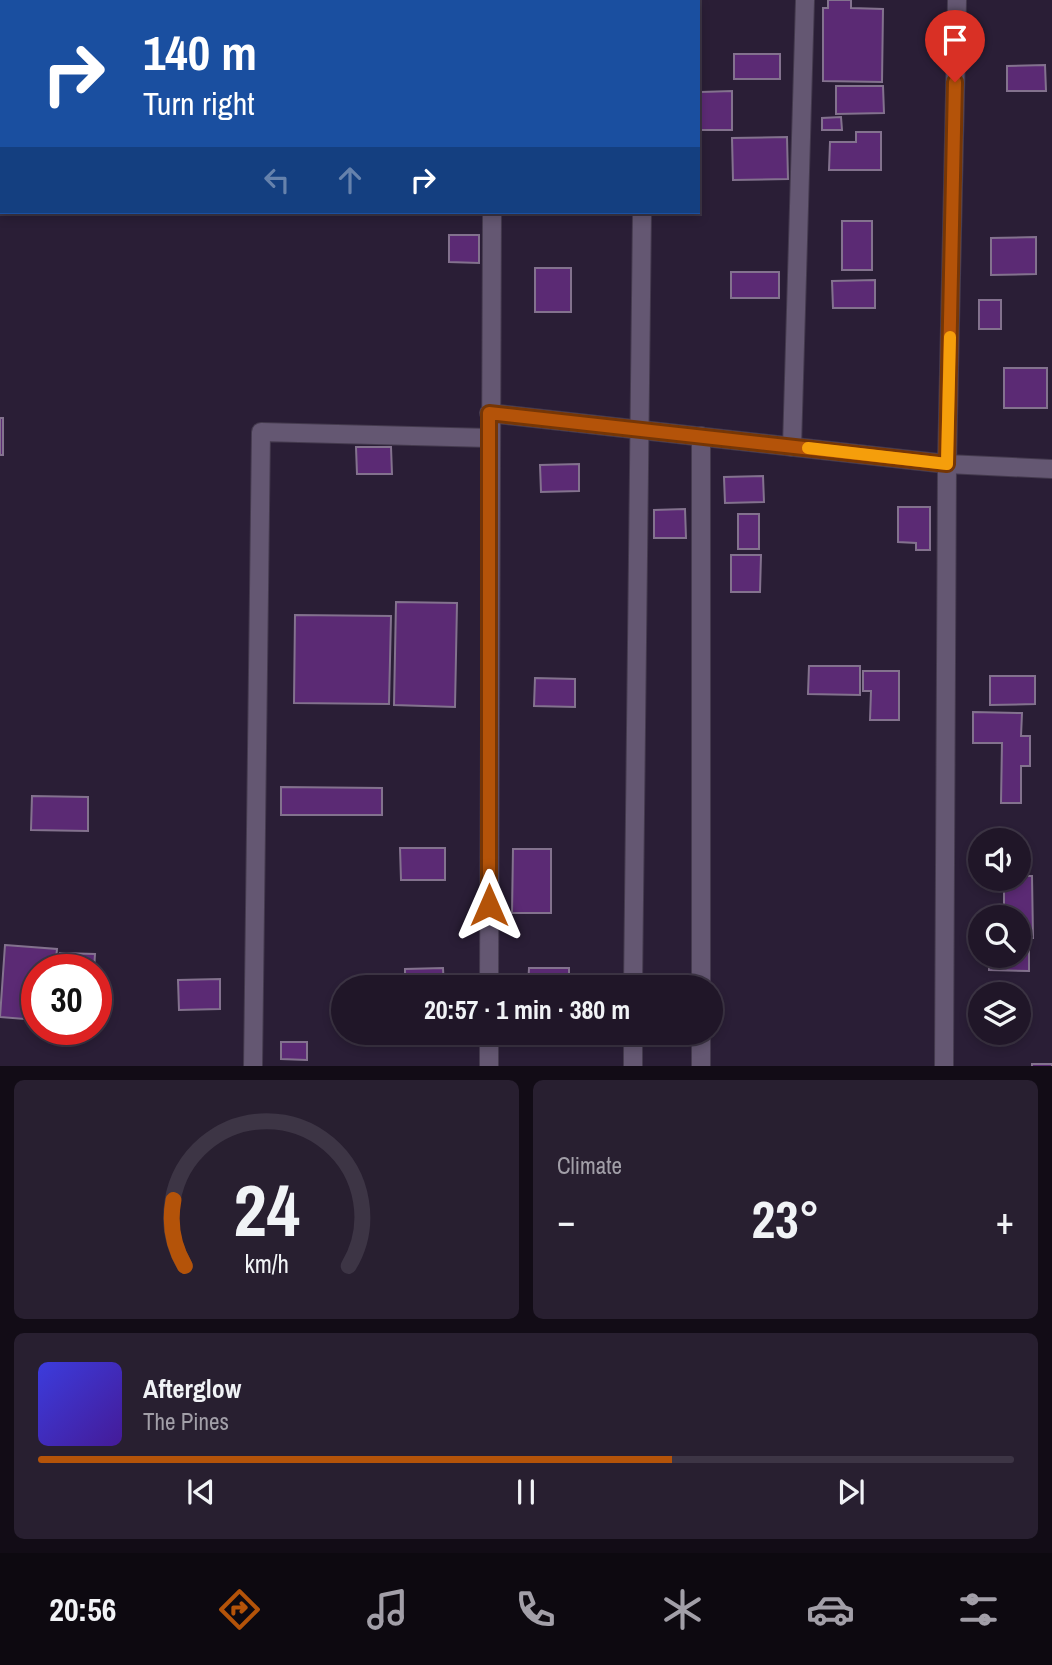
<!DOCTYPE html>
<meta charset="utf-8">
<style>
:root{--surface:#201628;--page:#281f30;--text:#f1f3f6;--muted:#a29fa8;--line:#3d3545;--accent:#b45309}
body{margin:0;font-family:"Archivo Narrow",sans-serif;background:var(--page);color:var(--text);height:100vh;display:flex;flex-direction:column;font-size:26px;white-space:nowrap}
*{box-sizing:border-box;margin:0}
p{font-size:23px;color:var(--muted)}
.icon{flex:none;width:38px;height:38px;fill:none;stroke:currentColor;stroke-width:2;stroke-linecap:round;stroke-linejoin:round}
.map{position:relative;height:1066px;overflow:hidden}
.sheet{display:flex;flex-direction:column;gap:14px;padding:14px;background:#120c16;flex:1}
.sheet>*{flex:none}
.top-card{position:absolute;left:0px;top:0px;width:700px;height:214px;box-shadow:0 4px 10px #0003,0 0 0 2px var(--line);background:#1a4fa0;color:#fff;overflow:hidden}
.fabs{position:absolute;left:968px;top:828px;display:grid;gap:14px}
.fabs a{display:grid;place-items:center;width:63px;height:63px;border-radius:50%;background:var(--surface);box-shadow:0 4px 10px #0003,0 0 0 2px var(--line);font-size:35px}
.speed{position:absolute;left:21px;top:954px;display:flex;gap:14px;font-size:35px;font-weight:700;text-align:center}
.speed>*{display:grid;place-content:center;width:91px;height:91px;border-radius:50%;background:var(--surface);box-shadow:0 4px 10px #0003,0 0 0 2px var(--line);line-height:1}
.speed .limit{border:10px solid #d22;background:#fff;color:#111}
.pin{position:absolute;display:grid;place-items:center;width:60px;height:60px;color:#fff;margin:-72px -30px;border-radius:50% 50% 50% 0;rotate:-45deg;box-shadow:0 0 7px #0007}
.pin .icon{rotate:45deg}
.me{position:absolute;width:77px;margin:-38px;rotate:0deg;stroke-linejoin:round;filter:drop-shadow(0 0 5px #0008)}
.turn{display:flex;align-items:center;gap:24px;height:147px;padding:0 28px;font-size:32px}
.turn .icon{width:91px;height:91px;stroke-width:2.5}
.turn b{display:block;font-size:49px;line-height:60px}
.lanes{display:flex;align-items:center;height:66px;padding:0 28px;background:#0003;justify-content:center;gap:35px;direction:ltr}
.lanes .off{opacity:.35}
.big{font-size:52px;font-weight:700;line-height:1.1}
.sheet .widget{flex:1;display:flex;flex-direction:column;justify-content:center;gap:10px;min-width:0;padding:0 24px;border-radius:10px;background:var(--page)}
.sheet .dial{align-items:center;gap:0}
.dial svg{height:182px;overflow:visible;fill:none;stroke:var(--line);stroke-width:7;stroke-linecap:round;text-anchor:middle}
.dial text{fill:var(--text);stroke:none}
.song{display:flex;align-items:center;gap:21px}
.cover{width:84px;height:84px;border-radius:10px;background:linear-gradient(135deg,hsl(240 70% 55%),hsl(260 70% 35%))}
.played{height:7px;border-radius:4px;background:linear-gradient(90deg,var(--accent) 65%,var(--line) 65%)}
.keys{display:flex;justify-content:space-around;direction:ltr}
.heat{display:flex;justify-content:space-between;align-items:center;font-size:38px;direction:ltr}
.sheet .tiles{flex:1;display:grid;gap:14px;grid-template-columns:1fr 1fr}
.widget:last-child{grid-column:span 2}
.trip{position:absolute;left:331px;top:975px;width:392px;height:70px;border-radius:35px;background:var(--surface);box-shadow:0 4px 10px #0003,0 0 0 2px var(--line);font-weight:700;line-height:70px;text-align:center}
.tab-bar{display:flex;height:112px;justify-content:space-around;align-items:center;background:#0d0910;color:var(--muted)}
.tab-bar .icon{width:49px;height:49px}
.tab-bar .current{color:var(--accent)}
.tab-bar b{font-size:32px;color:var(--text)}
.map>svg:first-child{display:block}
</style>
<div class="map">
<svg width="1052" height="1067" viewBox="0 0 1052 1067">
<rect width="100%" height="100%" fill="#2a1e36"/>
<!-- building -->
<g fill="#5b2a74" stroke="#83728e" stroke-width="2">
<rect x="402" y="0" width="31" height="2"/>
<rect x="435" y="0" width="37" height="2"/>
<polygon points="566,0 566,2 518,2 518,1"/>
<polygon points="828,0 851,0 851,8 883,9 882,82 823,81 823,8 828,8"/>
<rect x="734" y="54" width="46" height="25"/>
<polygon points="1045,65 1046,91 1007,91 1007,66"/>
<polygon points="836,86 883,86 884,113 836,114"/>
<polygon points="732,91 732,130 701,130 701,92"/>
<polygon points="841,117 842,130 822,130 822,118"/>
<polygon points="856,132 881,132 881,170 829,170 830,142 856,142"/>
<polygon points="787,137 788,179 733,180 732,138"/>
<rect x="842" y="221" width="30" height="49"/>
<polygon points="449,235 479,235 479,263 449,262"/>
<polygon points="1036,237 1036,274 991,275 991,238"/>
<rect x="535" y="268" width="36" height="44"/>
<rect x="731" y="272" width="48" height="26"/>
<polygon points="875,280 875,308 833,308 832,281"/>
<rect x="979" y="300" width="22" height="29"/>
<rect x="1004" y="368" width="43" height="40"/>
<rect x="0" y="418" width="3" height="37"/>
<polygon points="356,447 391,447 392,474 357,474"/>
<polygon points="579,464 579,491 541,492 540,465"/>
<polygon points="763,476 764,502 725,503 724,477"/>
<polygon points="898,507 930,507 930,550 916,550 916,543 898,542"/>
<polygon points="685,509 686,538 654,538 654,510"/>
<rect x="738" y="514" width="21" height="35"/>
<polygon points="731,555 761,555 760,592 731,592"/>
<polygon points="396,602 457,603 455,707 394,705"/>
<polygon points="295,615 391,616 389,704 294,703"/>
<polygon points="809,666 860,666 860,695 808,694"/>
<polygon points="863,671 899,671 899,720 870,720 871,691 863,691"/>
<polygon points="990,676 1035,676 1035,704 990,705"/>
<polygon points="535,678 575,679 575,707 534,706"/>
<polygon points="973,712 1022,713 1021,736 1030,736 1030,766 1021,766 1021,803 1001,803 1002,743 973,743"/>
<polygon points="281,787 382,788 382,815 281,815"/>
<polygon points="32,796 88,797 88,831 31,830"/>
<polygon points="400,848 445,848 445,880 401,880"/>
<polygon points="513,849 551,849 551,913 512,913"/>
<polygon points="1018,876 1032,876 1033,938 1018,938 1018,917 1004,917 1004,878 1018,878"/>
<polygon points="1018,941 1029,942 1029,971 989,970 989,956 1018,956"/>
<polygon points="5,945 57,949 55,970 37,970 37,1020 0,1017"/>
<polygon points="60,953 95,954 94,970 59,970"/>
<polygon points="443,968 444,987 405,987 405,969"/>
<polygon points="529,968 569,968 569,987 528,987"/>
<polygon points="220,979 220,1009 179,1010 178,980"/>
<polygon points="281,1042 307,1042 307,1060 281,1059"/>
<rect x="1032" y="1064" width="20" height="3"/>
</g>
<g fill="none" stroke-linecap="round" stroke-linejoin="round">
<defs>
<g id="minor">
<polyline points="494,2 494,0"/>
<polyline points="647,2 647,0"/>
<polyline points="489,413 947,464 1052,469"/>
<polyline points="792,447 805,0"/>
<polyline points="489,987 492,212"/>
<polyline points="633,987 642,212"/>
<polyline points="701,987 701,436"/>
<polyline points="253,1067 261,432 489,438"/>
<polyline points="489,1067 489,1032"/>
<polyline points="633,1067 633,1032"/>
<polyline points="701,1067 701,1032"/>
<polyline points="944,1067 947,464 957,0"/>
</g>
</defs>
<!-- minor casing -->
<use href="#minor" stroke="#443a4e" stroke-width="20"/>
<!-- minor -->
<use href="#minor" stroke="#645772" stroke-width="18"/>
</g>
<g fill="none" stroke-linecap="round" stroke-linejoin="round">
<defs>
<polyline id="route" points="489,905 489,413 947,464 955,82"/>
</defs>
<!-- route casing -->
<use href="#route" stroke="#753606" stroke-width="18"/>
<!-- route -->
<use href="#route" stroke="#b45309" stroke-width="12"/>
<!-- slow -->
<polyline stroke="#f59e0b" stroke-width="12" points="808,448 947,464 950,337"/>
</g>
</svg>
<div class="fabs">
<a><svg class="icon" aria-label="sound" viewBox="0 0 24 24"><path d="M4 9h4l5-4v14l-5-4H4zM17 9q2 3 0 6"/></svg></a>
<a><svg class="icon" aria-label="search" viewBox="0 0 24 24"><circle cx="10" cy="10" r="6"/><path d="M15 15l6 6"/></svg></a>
<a><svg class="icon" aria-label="layers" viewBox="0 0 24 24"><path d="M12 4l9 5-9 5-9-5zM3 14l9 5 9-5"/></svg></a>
</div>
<div class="speed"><div class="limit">30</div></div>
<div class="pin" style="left:955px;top:82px;background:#d93025"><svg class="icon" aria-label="arrive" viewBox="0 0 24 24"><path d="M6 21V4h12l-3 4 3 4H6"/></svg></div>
<svg class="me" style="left:489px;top:905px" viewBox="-20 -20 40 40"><path d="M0-17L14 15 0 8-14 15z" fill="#b45309" stroke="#fff" stroke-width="4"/></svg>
<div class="trip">20:57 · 1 min · 380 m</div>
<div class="top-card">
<div class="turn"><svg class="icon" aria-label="right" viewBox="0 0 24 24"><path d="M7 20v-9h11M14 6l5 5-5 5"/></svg><div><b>140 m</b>Turn right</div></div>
<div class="lanes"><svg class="icon off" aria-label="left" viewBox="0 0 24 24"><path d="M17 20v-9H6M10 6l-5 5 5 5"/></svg><svg class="icon off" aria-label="ahead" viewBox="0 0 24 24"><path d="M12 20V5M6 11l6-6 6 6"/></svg><svg class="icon" aria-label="right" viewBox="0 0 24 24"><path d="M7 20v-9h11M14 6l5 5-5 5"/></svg></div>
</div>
</div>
<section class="sheet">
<div class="tiles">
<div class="widget dial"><svg viewBox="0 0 100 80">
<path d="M14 69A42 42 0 1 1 86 69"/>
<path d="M14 69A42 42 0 0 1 9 40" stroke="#b45309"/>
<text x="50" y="56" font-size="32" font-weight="700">24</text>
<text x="50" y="72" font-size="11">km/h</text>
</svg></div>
<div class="widget"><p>Climate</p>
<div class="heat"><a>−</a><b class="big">23°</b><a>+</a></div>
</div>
<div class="widget">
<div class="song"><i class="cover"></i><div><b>Afterglow</b><p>The Pines</p></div></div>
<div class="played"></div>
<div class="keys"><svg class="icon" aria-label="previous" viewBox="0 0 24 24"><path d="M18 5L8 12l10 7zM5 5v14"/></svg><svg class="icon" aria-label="pause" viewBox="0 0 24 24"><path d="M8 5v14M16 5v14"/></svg><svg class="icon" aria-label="next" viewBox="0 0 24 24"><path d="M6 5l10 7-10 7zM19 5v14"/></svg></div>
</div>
</div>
</section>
<nav class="tab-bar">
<b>20:56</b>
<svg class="icon current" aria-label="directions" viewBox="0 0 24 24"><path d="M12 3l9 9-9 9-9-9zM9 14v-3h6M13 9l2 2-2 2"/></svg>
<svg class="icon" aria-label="music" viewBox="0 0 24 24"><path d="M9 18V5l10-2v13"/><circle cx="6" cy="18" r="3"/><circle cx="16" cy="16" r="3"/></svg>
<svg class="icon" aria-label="phone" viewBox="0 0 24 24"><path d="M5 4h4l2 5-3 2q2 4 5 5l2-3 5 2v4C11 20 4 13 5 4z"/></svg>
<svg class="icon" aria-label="climate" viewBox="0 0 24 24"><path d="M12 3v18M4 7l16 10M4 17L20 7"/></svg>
<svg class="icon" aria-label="car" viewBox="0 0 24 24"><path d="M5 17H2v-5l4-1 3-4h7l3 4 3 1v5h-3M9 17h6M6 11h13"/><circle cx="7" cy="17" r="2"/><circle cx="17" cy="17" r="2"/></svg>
<svg class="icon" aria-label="filters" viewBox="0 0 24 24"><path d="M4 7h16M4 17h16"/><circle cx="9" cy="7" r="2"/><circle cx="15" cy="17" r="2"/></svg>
</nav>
